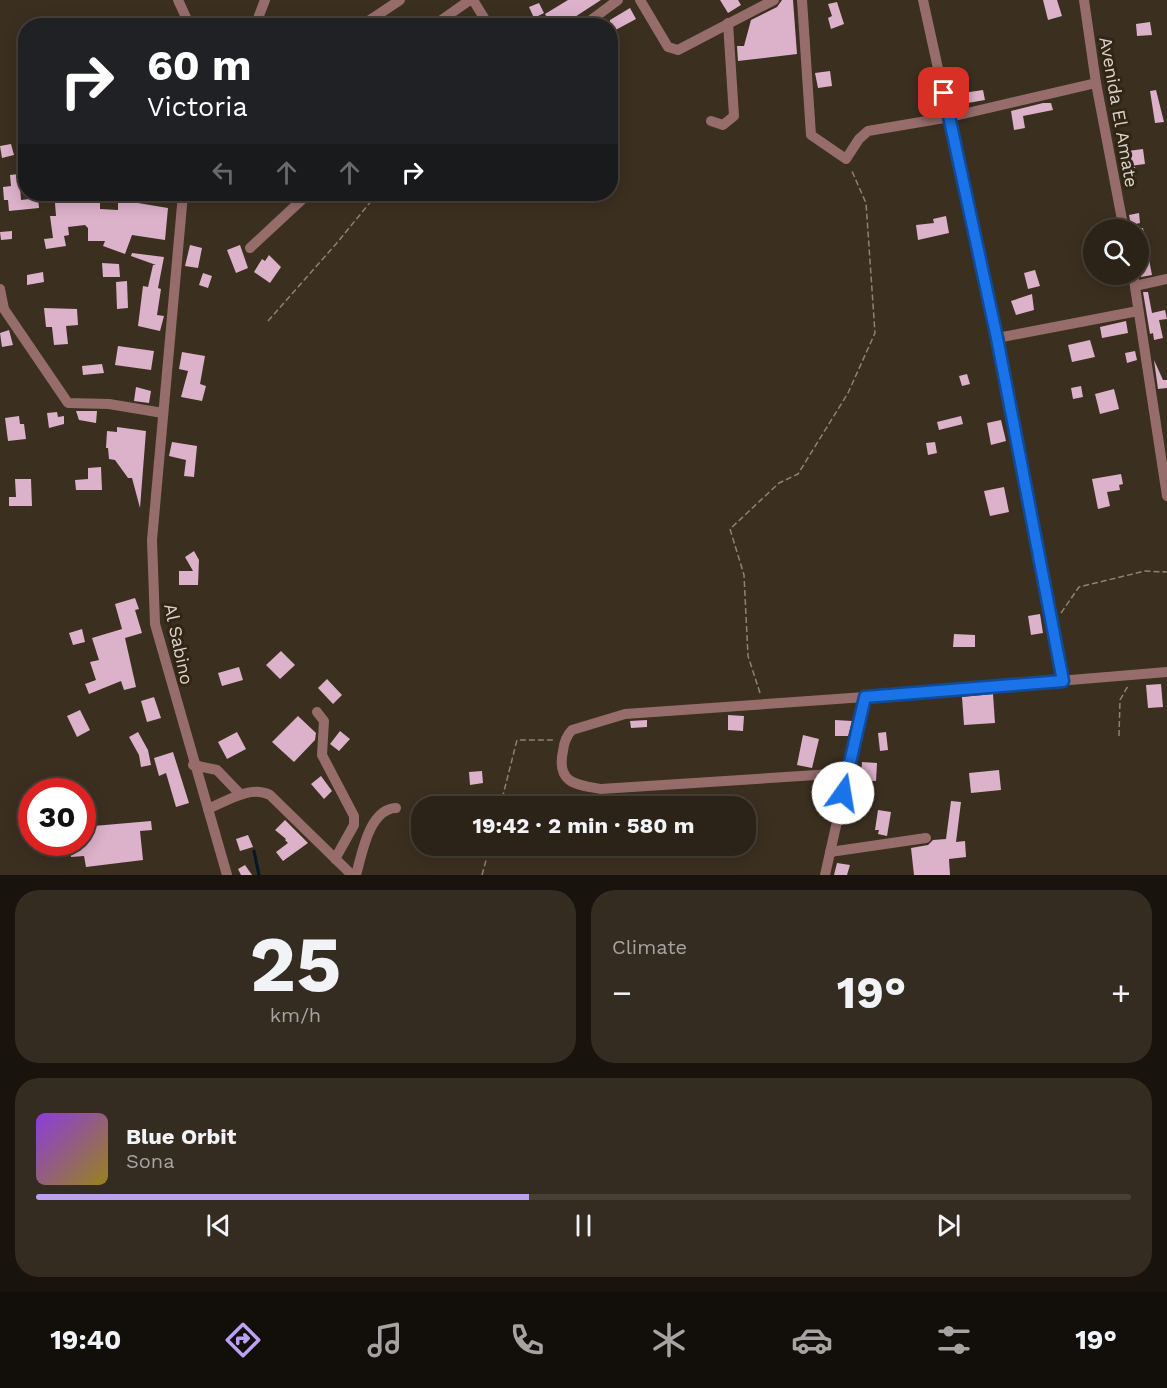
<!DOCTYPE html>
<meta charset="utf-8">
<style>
:root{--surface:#2c2318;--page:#342b21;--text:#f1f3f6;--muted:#a6a4a2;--line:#484037;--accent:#bca0f2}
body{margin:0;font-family:"Work Sans",sans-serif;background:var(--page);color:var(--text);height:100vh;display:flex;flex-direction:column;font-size:22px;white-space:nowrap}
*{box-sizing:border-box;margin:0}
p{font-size:20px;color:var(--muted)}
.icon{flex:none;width:33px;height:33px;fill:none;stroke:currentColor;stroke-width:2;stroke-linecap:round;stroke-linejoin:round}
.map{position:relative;height:875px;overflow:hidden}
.side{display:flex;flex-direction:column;gap:15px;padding:15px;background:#18130d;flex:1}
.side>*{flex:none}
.banner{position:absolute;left:18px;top:18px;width:600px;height:183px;border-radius:24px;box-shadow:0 3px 15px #0003,0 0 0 2px var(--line);background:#202124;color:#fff;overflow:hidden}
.buttons{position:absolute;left:1083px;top:219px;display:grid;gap:12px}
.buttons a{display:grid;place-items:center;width:66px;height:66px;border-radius:50%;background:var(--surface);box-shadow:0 3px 15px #0003,0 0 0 2px var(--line);font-size:30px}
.speed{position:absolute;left:18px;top:778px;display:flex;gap:12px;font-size:30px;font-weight:700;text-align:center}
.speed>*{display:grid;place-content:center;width:78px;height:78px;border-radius:50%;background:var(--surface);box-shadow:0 3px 15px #0003,0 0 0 2px var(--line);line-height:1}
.speed .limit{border:9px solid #d22;background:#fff;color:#111}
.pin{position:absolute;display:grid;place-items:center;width:51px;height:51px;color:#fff;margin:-26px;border-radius:12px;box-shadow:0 3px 9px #0006}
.me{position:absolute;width:66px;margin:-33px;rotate:13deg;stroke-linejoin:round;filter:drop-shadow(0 0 4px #0008)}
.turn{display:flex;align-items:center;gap:21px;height:126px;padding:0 30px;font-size:27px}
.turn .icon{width:78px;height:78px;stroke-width:2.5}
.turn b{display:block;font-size:42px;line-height:51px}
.lanes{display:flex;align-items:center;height:57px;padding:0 30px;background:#0003;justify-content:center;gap:30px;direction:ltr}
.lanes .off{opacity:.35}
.big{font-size:45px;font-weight:700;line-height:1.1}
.side .card{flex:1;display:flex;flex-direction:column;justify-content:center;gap:9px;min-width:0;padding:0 21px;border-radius:24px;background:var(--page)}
.side .dial{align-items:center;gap:0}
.dial b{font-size:78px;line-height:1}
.song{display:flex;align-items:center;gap:18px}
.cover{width:72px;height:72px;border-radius:9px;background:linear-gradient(135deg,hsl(270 70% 55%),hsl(50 70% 35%))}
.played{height:6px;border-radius:3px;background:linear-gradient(90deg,var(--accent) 45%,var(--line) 45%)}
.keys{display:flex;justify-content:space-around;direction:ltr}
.heat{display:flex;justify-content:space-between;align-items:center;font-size:33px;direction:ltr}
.side .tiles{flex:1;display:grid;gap:15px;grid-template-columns:1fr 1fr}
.card:last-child{grid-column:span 2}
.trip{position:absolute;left:411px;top:796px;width:345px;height:60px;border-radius:24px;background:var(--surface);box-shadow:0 3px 15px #0003,0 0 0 2px var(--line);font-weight:700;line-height:60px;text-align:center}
.menu{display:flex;height:96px;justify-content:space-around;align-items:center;background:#120e0a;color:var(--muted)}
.menu .icon{width:42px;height:42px}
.menu .selected{color:var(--accent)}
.menu b{font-size:27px;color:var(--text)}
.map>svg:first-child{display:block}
</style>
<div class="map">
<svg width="1167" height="875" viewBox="0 0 1167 875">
<rect width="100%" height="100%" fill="#3b2f20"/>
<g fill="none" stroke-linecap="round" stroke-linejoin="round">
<!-- stream -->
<polyline stroke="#001828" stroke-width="3" points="254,851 259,875"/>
</g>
<!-- building -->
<g fill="#dcb1ca">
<polygon points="568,0 601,0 561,26 552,26 545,14"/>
<polygon points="720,0 738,0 741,5 728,13"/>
<polygon points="782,0 793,0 797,54 738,61 737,46 744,46 751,20 777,7"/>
<polygon points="1043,0 1057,0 1062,16 1048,20"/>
<polygon points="837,2 844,24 831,29 828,18 832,16 828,4"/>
<polygon points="539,3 544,13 534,18 529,7"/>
<polygon points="630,8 636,19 610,33 610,20"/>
<polygon points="1150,22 1152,35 1137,36 1136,24"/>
<polygon points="830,71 832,86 818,88 815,73"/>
<polygon points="961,85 963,93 983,90 985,100 956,105 952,87"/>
<polygon points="1156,90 1164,122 1155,123 1150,91"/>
<polygon points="1043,103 1051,103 1053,110 1023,116 1025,128 1014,130 1011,111"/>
<polygon points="11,144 14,155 2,158 0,146"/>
<polygon points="1143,149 1145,164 1130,166 1128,151"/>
<polygon points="1135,167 1136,177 1126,178 1125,169"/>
<polygon points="19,174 21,200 38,198 39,208 9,211 8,200 4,200 3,187 11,186 10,175"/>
<polygon points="118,198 139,200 138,203 168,208 165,240 132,235 125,254 103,246 105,241 88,241 88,228 85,225 68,227 69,235 64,236 66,246 46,249 44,239 53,238 50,216 56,216 55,203 100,201 100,209 118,210"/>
<polygon points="1139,213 1140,223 1131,225 1129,215"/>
<polygon points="946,216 949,233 918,240 916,225 934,223 933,219"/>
<polygon points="1138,228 1143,228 1152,275 1141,277 1138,269"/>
<polygon points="12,231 12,239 1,240 0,232"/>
<polygon points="190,245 202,248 198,268 185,266"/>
<polygon points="240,245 248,268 236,273 227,250"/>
<polygon points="132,253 164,257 158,288 161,289 157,315 164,316 160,331 138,326 143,286 148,287 153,265 156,265 131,256"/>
<polygon points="269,255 281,267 270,283 254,272 262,259 265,261"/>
<polygon points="102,263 119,264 120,277 103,277"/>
<polygon points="1035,270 1040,286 1028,289 1024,273"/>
<polygon points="43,272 44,282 27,285 27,275"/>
<polygon points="203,273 212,276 208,288 199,285"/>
<polygon points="127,281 128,308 117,309 116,282"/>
<polygon points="1143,292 1148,292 1152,313 1165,310 1167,319 1159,320 1163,338 1154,340 1153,333 1150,334"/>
<polygon points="1032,294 1034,310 1016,315 1011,301"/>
<polygon points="44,308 77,309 78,325 66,326 68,344 54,345 52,327 46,327"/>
<polygon points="1126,321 1128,333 1102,338 1100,327"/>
<polygon points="9,330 13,345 2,347 0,333"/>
<polygon points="1090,340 1095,357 1072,362 1068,345"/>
<polygon points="118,346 154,351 151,370 115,365"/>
<polygon points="1135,351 1137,360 1127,363 1125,353"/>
<polygon points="182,352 205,356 200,384 206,386 202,401 181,397 188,371 179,369"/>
<polygon points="1154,360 1163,380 1167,380 1167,388 1158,389"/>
<polygon points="102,364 104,373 83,375 82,366"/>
<polygon points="967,374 970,384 962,386 959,376"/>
<polygon points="1081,386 1083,397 1073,399 1071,388"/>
<polygon points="136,387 151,391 149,403 134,401"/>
<polygon points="1114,389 1119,409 1100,414 1095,394"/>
<polygon points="76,411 97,411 96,423 79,420"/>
<polygon points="57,412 58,417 64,416 64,424 49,428 47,413"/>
<polygon points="19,416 20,424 24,424 26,439 8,441 5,418"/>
<polygon points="961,416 963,424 939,430 937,422"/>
<polygon points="1001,420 1006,441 991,445 987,423"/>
<polygon points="117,427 146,431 140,508 132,478 128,478 115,460 109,459 108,448 106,448 107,431 117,432"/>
<polygon points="172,442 197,446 194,477 184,476 186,460 169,456"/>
<polygon points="935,442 937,453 928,455 926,443"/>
<polygon points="101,467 102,490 76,490 75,480 88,479 88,468"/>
<polygon points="1121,474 1123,484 1119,485 1120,490 1107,492 1110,506 1098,509 1092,479"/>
<polygon points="15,479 31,479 32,506 9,506 9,497 16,497"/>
<polygon points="1004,487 1009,512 990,516 984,491"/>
<polygon points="194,551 199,560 198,585 179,585 179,571 193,571 185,557"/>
<polygon points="135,598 139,609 135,610 142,633 125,638 136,687 124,690 121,681 89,694 85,684 96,680 90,662 99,660 92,638 122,629 115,604"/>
<polygon points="1040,614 1043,633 1031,635 1028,616"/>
<polygon points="82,629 85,642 73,645 69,633"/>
<polygon points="954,634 975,635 975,647 953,647"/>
<polygon points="281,651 295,665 280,679 266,665"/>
<polygon points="239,667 243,680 222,686 218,673"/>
<polygon points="327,679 342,695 333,704 318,688"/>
<polygon points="1161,684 1163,707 1148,708 1146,685"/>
<polygon points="993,694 995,723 964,725 962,697"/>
<polygon points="154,697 161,718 147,722 141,701"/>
<polygon points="80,710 90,730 77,737 67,716"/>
<polygon points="728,715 744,716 743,731 728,730"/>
<polygon points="298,716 316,733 315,740 294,762 272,742"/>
<polygon points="647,720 647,727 631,728 630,721"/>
<polygon points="835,720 852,721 848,736 835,736"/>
<polygon points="340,731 350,739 339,751 330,744"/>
<polygon points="138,732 148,750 151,765 141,767 139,755 129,737"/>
<polygon points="237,732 246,749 227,759 218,742"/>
<polygon points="886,732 888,750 880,751 878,733"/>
<polygon points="803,735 819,739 812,768 797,765"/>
<polygon points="173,752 189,803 176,807 166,773 159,776 154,758"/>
<polygon points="862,762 877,763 876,781 861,780"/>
<polygon points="999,770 1001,790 971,793 969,773"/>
<polygon points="482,771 483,783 470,785 469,772"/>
<polygon points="321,776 332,791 324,799 311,784"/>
<polygon points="648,798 674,802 674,807 646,807"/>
<polygon points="951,801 961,802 956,842 965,841 966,857 949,859 950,875 914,875 911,848 928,845 933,840 946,839"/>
<polygon points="878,810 891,812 887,836 878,834 879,830 875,830"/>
<polygon points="285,820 308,843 283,861 276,852 288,843 285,840 286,839 275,830"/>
<polygon points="151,821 152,830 140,831 143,860 86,867 84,856 71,857 69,843 82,843 82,827"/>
<polygon points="248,835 253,847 240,851 236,839"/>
<polygon points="837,863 850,865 847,875 834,875"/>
<polygon points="245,865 252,875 241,875 238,869"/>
</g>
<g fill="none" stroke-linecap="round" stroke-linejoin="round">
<!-- path -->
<g stroke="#8c8276" stroke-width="1.5" stroke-dasharray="6 3" stroke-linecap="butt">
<polyline points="268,321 336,244 377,194"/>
<polyline points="1061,613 1079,587 1145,571 1167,572"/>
<polyline points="760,693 748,656 744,575 730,529 779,483 798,474 848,393 875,333 866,203 851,169"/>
<polyline points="1119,736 1120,700 1128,686"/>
<polyline points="500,807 517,740 555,740"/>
<polyline points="482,875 490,846"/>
</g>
<!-- minor -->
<g stroke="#976d6c" stroke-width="10">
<polyline points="178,0 190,26"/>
<polyline points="473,0 489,26"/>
<polyline points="640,0 668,47 678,50 774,0"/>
<polyline points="802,0 811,135 846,159 859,139 868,131 950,117 1096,83"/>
<polyline points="923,0 997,338 1063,681"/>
<polyline points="1084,0 1096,83 1124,230"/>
<polyline points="255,26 265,0"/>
<polyline points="361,26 400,0"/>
<polyline points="433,26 470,0"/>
<polyline points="583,26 618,0"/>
<polyline points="711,121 723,125 734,116 728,23"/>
<polyline points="183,194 152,540 155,624 227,875"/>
<polyline points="250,248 308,194"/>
<polyline points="1133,274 1167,496"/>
<polyline points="1135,286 1167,279"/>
<polyline points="0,289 4,309 68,403 109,404 163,413"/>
<polyline points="997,338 1138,311"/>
<polyline points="317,712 324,721 322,755 354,816 354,825 335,859"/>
<polyline points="193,765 217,770 240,794"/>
<path d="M847 773 601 789C576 785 556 783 563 751 564 742 566 736 572 730L625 714 865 697"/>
<path d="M208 809C227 801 250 785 270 795L352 875"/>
<polyline points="830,852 926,838"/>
<path d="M356 875C362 854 369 809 396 808"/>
<polyline points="825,875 865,697 1167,672"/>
</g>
</g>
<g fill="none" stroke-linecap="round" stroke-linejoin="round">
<defs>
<polyline id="route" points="843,793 865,697 1063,681 997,338 944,93"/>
</defs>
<!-- route casing -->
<use href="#route" stroke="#114b97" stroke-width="15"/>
<!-- route -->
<use href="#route" stroke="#1a73e8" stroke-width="10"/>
</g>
<g text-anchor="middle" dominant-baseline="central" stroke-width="6" stroke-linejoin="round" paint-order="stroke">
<!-- street labels -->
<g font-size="18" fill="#dcd4cb" stroke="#312516">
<text transform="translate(1119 112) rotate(80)">Avenida El Amate</text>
<text transform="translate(179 644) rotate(78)">Al Sabino</text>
</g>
</g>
</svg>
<div class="buttons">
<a><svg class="icon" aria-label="search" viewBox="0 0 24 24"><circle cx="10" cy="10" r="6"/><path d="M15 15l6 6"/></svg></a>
</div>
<div class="speed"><div class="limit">30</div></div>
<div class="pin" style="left:944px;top:93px;background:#d93025"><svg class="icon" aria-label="arrive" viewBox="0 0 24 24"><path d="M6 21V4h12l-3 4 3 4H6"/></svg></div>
<svg class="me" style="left:843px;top:793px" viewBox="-20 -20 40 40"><circle r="19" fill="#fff"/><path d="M0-13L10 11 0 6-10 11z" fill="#1a73e8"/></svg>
<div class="trip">19:42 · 2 min · 580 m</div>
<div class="banner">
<div class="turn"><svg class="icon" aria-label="right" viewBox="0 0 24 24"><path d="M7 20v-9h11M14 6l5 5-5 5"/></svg><div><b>60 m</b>Victoria</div></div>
<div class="lanes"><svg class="icon off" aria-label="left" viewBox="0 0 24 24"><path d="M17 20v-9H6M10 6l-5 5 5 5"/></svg><svg class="icon off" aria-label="ahead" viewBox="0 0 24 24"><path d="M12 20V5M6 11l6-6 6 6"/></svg><svg class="icon off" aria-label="ahead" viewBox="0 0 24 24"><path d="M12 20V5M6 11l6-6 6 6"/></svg><svg class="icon" aria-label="right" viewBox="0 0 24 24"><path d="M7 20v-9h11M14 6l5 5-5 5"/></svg></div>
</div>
</div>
<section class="side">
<div class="tiles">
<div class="card dial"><b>25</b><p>km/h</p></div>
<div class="card"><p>Climate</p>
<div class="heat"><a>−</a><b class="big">19°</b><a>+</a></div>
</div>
<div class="card">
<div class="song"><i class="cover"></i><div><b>Blue Orbit</b><p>Sona</p></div></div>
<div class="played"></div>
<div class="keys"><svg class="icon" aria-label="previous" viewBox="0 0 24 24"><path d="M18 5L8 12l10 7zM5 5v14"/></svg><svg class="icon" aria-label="pause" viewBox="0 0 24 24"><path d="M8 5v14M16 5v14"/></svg><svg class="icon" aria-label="next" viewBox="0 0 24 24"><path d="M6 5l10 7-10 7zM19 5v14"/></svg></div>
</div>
</div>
</section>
<nav class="menu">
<b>19:40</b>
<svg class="icon selected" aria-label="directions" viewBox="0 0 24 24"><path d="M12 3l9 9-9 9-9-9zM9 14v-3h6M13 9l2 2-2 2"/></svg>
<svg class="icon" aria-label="music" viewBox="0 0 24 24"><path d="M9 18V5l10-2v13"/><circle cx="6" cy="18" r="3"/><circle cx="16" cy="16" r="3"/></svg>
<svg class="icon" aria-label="phone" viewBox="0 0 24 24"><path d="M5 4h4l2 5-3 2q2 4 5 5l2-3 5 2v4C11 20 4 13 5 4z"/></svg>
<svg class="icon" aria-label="climate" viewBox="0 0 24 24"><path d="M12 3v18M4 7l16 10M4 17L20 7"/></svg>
<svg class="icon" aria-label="car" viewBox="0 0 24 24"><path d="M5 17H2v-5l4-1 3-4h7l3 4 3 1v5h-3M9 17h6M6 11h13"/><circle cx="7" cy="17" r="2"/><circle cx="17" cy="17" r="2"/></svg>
<svg class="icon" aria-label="filters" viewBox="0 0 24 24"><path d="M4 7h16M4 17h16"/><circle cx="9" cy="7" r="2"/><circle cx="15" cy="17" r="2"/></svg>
<b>19°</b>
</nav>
